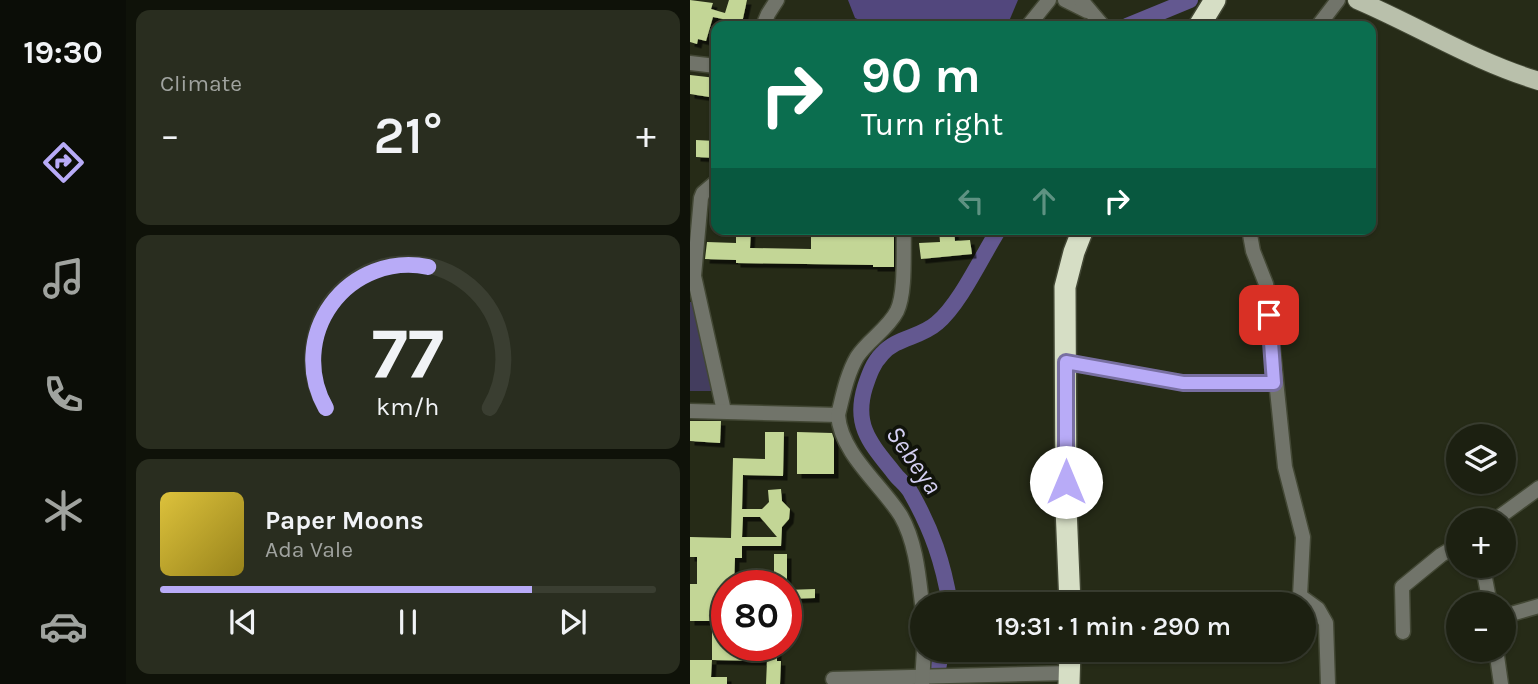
<!DOCTYPE html>
<meta charset="utf-8">
<style>
:root{--surface:#1c2011;--page:#292d1f;--text:#f1f3f6;--muted:#a0a39f;--line:#3a3e31;--accent:#b8abf7}
body{margin:0;font-family:Karla,sans-serif;background:var(--page);color:var(--text);height:100vh;display:flex;flex-direction:column;font-size:26px;white-space:nowrap}
*{box-sizing:border-box;margin:0}
p{font-size:23px;color:var(--muted)}
.icon{flex:none;width:38px;height:38px;fill:none;stroke:currentColor;stroke-width:2;stroke-linecap:round;stroke-linejoin:round}
.map{position:relative;flex:1;overflow:hidden}
.panel{display:flex;flex-direction:column;gap:10px;padding:10px;background:#0f1209;width:564px}
.panel>*{flex:none}
.hud{position:absolute;left:21px;top:21px;width:665px;height:214px;border-radius:14px;box-shadow:0 2px 5px #0004,0 0 0 2px var(--line);background:#0b6e4f;color:#fff;overflow:hidden}
.fabs{position:absolute;left:756px;top:424px;display:grid;gap:14px}
.fabs a{display:grid;place-items:center;width:70px;height:70px;border-radius:50%;background:var(--surface);box-shadow:0 2px 5px #0004,0 0 0 2px var(--line);font-size:35px}
.speed{position:absolute;left:21px;top:570px;display:flex;gap:14px;font-size:35px;font-weight:700;text-align:center}
.speed>*{display:grid;place-content:center;width:91px;height:91px;border-radius:50%;background:var(--surface);box-shadow:0 2px 5px #0004,0 0 0 2px var(--line);line-height:1}
.speed .limit{border:10px solid #d22;background:#fff;color:#111}
.pin{position:absolute;display:grid;place-items:center;width:60px;height:60px;color:#fff;margin:-30px;border-radius:14px;box-shadow:0 4px 10px #0006}
.me{position:absolute;width:77px;margin:-38px;rotate:0deg;stroke-linejoin:round;filter:drop-shadow(0 0 5px #0008)}
.turn{display:flex;align-items:center;gap:24px;height:147px;padding:0 35px;font-size:32px}
.turn .icon{width:91px;height:91px;stroke-width:2.5}
.turn b{display:block;font-size:49px;line-height:60px}
.lanes{display:flex;align-items:center;height:66px;padding:0 35px;background:#0003;justify-content:center;gap:35px;direction:ltr}
.lanes .off{opacity:.35}
.big{font-size:52px;font-weight:600;line-height:1.1}
.panel .card{flex:1;display:flex;flex-direction:column;justify-content:center;gap:10px;min-width:0;padding:0 24px;border-radius:14px;background:var(--page)}
.panel .dial{align-items:center;gap:0}
.dial svg{height:182px;overflow:visible;fill:none;stroke:var(--line);stroke-width:7;stroke-linecap:round;text-anchor:middle}
.dial text{fill:var(--text);stroke:none}
.song{display:flex;align-items:center;gap:21px}
.cover{width:84px;height:84px;border-radius:10px;background:linear-gradient(135deg,hsl(50 70% 55%),hsl(50 70% 35%))}
.played{height:7px;border-radius:4px;background:linear-gradient(90deg,var(--accent) 75%,var(--line) 75%)}
.keys{display:flex;justify-content:space-around;direction:ltr}
.heat{display:flex;justify-content:space-between;align-items:center;font-size:38px;direction:ltr}
.trip{position:absolute;left:220px;top:592px;width:406px;height:70px;border-radius:35px;background:var(--surface);box-shadow:0 2px 5px #0004,0 0 0 2px var(--line);font-weight:600;line-height:70px;text-align:center}
main{display:flex;flex:1;min-height:0}
.dock{display:flex;flex-direction:column;width:126px;justify-content:space-around;align-items:center;background:#0b0d07;color:var(--muted)}
.dock .icon{width:49px;height:49px}
.dock .active{color:var(--accent)}
.dock b{font-size:32px;color:var(--text)}
.map>svg:first-child{display:block}
</style>
<main>
<nav class="dock">
<b>19:30</b>
<svg class="icon active" aria-label="directions" viewBox="0 0 24 24"><path d="M12 3l9 9-9 9-9-9zM9 14v-3h6M13 9l2 2-2 2"/></svg>
<svg class="icon" aria-label="music" viewBox="0 0 24 24"><path d="M9 18V5l10-2v13"/><circle cx="6" cy="18" r="3"/><circle cx="16" cy="16" r="3"/></svg>
<svg class="icon" aria-label="phone" viewBox="0 0 24 24"><path d="M5 4h4l2 5-3 2q2 4 5 5l2-3 5 2v4C11 20 4 13 5 4z"/></svg>
<svg class="icon" aria-label="climate" viewBox="0 0 24 24"><path d="M12 3v18M4 7l16 10M4 17L20 7"/></svg>
<svg class="icon" aria-label="car" viewBox="0 0 24 24"><path d="M5 17H2v-5l4-1 3-4h7l3 4 3 1v5h-3M9 17h6M6 11h13"/><circle cx="7" cy="17" r="2"/><circle cx="17" cy="17" r="2"/></svg>
</nav>
<section class="panel">
<div class="card"><p>Climate</p>
<div class="heat"><a>−</a><b class="big">21°</b><a>+</a></div>
</div>
<div class="card dial"><svg viewBox="0 0 100 80">
<path d="M14 69A42 42 0 1 1 86 69"/>
<path d="M14 69A42 42 0 0 1 59 7" stroke="#b8abf7"/>
<text x="50" y="56" font-size="32" font-weight="700">77</text>
<text x="50" y="72" font-size="11">km/h</text>
</svg></div>
<div class="card">
<div class="song"><i class="cover"></i><div><b>Paper Moons</b><p>Ada Vale</p></div></div>
<div class="played"></div>
<div class="keys"><svg class="icon" aria-label="previous" viewBox="0 0 24 24"><path d="M18 5L8 12l10 7zM5 5v14"/></svg><svg class="icon" aria-label="pause" viewBox="0 0 24 24"><path d="M8 5v14M16 5v14"/></svg><svg class="icon" aria-label="next" viewBox="0 0 24 24"><path d="M6 5l10 7-10 7zM19 5v14"/></svg></div>
</div>
</section>
<div class="map">
<svg width="849" height="684" viewBox="0 0 849 684">
<defs>
<filter id="shadow"><feDropShadow dx="4.5" dy="4.5" stdDeviation="0" flood-color="#0009"/></filter>
</defs>
<rect width="100%" height="100%" fill="#262b17"/>
<!-- green -->
<polygon fill="#433d5e" points="0,302 6,302 25,391 0,391"/>
<!-- forest -->
<polygon fill="#52477d" points="158,0 328,0 317,26 183,26 165,18"/>
<g fill="none" stroke-linecap="round" stroke-linejoin="round">
<!-- river -->
<g stroke="#635890" stroke-width="16">
<polyline points="437,26 500,0"/>
<path d="M260 604C253 562 242 530 221 493 217 485 209 480 204 473 181 444 163 426 175 387 179 375 183 363 192 354 207 337 230 338 247 323 270 304 292 256 309 229"/>
<polyline points="245,684 252,649"/>
</g>
</g>
<!-- building -->
<g fill="#c3d696" fill-rule="evenodd" filter="url(#shadow)">
<polygon points="0,0 23,3 21,9 35,13 39,0 57,0 52,23 23,17 16,41 8,39 7,44 0,42"/>
<polygon points="0,75 26,78 26,98 0,94"/>
<polygon points="6,140 26,141 26,158 6,157"/>
<polygon points="46,229 61,229 60,248 121,249 121,229 204,229 204,267 183,267 183,265 46,263 46,260 15,259 17,242 46,243"/>
<polygon points="249,229 264,229 265,241 280,240 282,254 231,259 229,243 250,242"/>
<polygon points="0,421 31,421 30,443 0,441"/>
<path d="M75 432H94L93 476 53 475 52 509H72L79 502 78 490 91 489 92 501 100 509 99 519 92 527 91 546H52V558H45L44 586H37L35 648H72V646H87V661H91L90 684H76L77 661 22 660V621H0V584H7V557H0V537L41 538 43 458 75 459ZM53 517H70L87 537H52Z"/>
<polygon points="107,432 142,433 144,439 144,474 107,474"/>
<rect x="84" y="554" width="13" height="32"/>
<polygon points="125,589 125,598 96,599 96,590"/>
<polygon points="0,660 22,660 21,677 37,677 37,684 0,684"/>
</g>
<g fill="none" stroke-linecap="round" stroke-linejoin="round">
<defs>
<g id="minor">
<polyline points="375,0 397,11"/>
<polyline points="391,0 413,26"/>
<polyline points="73,26 78,14 87,0"/>
<polyline points="338,26 359,0"/>
<polyline points="628,26 648,0"/>
<polyline points="0,63 26,66"/>
<polyline points="26,182 13,193 11,198 4,276 34,411"/>
<polyline points="559,229 563,251 576,284 595,467 613,537 610,596 601,604"/>
<polyline points="376,362 493,383 584,383"/>
<path d="M0 411 148 415C153 395 157 374 167 357 178 340 198 329 207 311 216 292 213 252 214 229"/>
<path d="M148 415C151 454 191 484 211 516 227 544 229 581 233 612"/>
<polyline points="805,520 849,488"/>
<polyline points="789,565 795,578 800,604"/>
<polyline points="610,596 628,609 636,623 638,684"/>
<polyline points="814,616 849,606"/>
<polyline points="713,632 712,587 751,555 768,545"/>
<polyline points="806,649 811,684"/>
<polyline points="143,679 379,673"/>
<polyline points="232,684 234,649"/>
</g>
<path id="major" d="M667 0C728 26 785 62 849 81"/>
<g id="highway">
<polyline points="509,26 525,0"/>
<polyline points="380,604 376,507 375,287 384,252 393,229"/>
<polyline points="379,684 380,649"/>
</g>
</defs>
<!-- minor casing -->
<use href="#minor" stroke="#434835" stroke-width="17"/>
<!-- major casing -->
<use href="#major" stroke="#434835" stroke-width="20"/>
<!-- highway casing -->
<use href="#highway" stroke="#434835" stroke-width="24"/>
<!-- minor -->
<use href="#minor" stroke="#71746a" stroke-width="14"/>
<!-- major -->
<use href="#major" stroke="#b9c0ab" stroke-width="18"/>
<!-- highway -->
<use href="#highway" stroke="#d6dec5" stroke-width="21"/>
</g>
<g fill="none" stroke-linecap="round" stroke-linejoin="round">
<defs>
<polyline id="route" points="376,482 376,362 493,383 584,383 579,315"/>
</defs>
<!-- route casing -->
<use href="#route" stroke="#786fa1" stroke-width="18"/>
<!-- route -->
<use href="#route" stroke="#b8abf7" stroke-width="12"/>
</g>
<g text-anchor="middle" dominant-baseline="central" stroke-width="7" stroke-linejoin="round" paint-order="stroke">
<!-- water labels -->
<g font-size="26" font-style="italic" fill="#d4cff2" stroke="#10130a">
<text transform="translate(224 460) rotate(55)">Sebeya</text>
</g>
</g>
</svg>
<div class="fabs">
<a><svg class="icon" aria-label="layers" viewBox="0 0 24 24"><path d="M12 4l9 5-9 5-9-5zM3 14l9 5 9-5"/></svg></a>
<a>+</a>
<a>−</a>
</div>
<div class="speed"><div class="limit">80</div></div>
<div class="pin" style="left:579px;top:315px;background:#d93025"><svg class="icon" aria-label="arrive" viewBox="0 0 24 24"><path d="M6 21V4h12l-3 4 3 4H6"/></svg></div>
<svg class="me" style="left:376px;top:482px" viewBox="-20 -20 40 40"><circle r="19" fill="#fff"/><path d="M0-13L10 11 0 6-10 11z" fill="#b8abf7"/></svg>
<div class="trip">19:31 · 1 min · 290 m</div>
<div class="hud">
<div class="turn"><svg class="icon" aria-label="right" viewBox="0 0 24 24"><path d="M7 20v-9h11M14 6l5 5-5 5"/></svg><div><b>90 m</b>Turn right</div></div>
<div class="lanes"><svg class="icon off" aria-label="left" viewBox="0 0 24 24"><path d="M17 20v-9H6M10 6l-5 5 5 5"/></svg><svg class="icon off" aria-label="ahead" viewBox="0 0 24 24"><path d="M12 20V5M6 11l6-6 6 6"/></svg><svg class="icon" aria-label="right" viewBox="0 0 24 24"><path d="M7 20v-9h11M14 6l5 5-5 5"/></svg></div>
</div>
</div>
</main>
